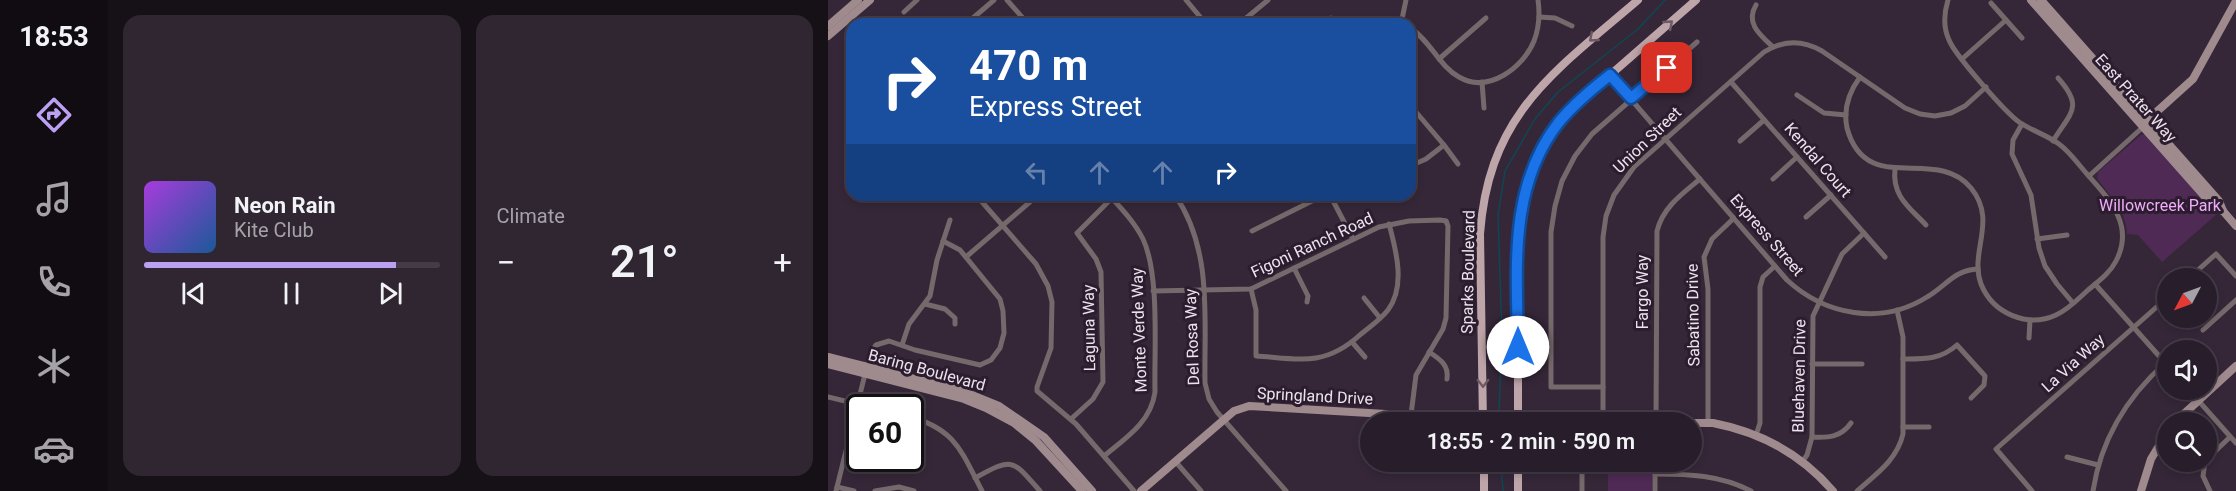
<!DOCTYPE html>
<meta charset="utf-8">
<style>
:root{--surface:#281d2a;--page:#302632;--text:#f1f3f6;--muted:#a5a2a8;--line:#443b47;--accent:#bca0f2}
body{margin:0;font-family:Roboto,sans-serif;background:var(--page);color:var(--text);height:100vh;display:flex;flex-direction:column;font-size:22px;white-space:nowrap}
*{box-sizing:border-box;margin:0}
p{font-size:20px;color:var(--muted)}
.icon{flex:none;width:33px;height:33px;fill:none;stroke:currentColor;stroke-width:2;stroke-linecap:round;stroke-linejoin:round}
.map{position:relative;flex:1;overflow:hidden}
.details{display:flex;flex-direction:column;gap:15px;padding:15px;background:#161017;width:720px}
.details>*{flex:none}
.top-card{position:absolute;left:18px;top:18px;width:570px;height:183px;border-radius:18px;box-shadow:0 3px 9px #0003,0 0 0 2px var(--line);background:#1a4fa0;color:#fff;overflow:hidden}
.needle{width:39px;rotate:229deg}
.tools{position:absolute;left:1329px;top:268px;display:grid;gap:12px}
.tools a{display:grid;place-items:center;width:60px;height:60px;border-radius:50%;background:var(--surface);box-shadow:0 3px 9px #0003,0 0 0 2px var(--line);font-size:30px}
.speed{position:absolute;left:18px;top:394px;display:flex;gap:12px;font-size:30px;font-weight:700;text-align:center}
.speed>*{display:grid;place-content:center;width:78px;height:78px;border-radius:50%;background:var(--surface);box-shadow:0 3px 9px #0003,0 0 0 2px var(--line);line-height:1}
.speed .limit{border:3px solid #111;border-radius:9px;background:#fff;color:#111}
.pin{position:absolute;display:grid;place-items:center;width:51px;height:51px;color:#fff;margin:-26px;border-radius:12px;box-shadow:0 3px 9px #0006}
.me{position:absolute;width:66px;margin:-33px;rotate:0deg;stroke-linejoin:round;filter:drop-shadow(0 0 4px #0008)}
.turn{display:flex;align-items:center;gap:21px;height:126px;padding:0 24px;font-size:27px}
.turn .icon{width:78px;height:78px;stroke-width:2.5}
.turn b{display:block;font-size:42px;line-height:51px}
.lanes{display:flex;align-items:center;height:57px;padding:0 24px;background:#0003;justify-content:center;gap:30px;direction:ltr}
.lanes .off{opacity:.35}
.big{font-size:45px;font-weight:600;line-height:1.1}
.details .tile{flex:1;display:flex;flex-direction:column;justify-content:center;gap:9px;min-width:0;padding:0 21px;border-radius:18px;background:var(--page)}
.song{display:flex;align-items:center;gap:18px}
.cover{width:72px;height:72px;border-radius:9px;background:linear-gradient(135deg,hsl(280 70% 55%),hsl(210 70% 35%))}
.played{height:6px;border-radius:3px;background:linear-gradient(90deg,var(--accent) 85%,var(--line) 85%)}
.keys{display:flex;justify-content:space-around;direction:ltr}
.heat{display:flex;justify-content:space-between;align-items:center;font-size:33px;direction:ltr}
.details .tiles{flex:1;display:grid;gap:15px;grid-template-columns:repeat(2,1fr)}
.trip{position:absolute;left:532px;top:412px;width:342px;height:60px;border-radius:30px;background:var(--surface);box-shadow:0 3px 9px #0003,0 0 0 2px var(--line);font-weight:600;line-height:60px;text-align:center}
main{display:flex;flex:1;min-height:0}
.menu{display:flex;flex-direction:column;width:108px;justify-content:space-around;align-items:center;background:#100c11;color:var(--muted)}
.menu .icon{width:42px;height:42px}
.menu .active{color:var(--accent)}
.menu b{font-size:27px;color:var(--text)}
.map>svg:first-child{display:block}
</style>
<main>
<nav class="menu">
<b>18:53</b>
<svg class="icon active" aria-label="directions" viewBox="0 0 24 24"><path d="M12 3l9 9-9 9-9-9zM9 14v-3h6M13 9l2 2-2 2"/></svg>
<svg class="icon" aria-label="music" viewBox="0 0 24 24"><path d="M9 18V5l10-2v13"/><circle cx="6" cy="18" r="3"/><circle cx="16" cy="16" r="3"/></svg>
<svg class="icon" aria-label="phone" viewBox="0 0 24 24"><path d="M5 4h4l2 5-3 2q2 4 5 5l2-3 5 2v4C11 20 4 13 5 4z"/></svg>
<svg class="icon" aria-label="climate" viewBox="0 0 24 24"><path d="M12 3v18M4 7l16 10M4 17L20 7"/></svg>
<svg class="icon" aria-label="car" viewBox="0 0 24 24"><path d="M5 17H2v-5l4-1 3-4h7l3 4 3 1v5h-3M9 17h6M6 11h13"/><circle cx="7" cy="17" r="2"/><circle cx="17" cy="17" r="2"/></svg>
</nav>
<section class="details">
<div class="tiles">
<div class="tile">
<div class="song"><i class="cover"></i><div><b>Neon Rain</b><p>Kite Club</p></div></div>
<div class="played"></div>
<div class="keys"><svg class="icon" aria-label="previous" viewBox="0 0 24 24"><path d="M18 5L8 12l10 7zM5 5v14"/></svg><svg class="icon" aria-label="pause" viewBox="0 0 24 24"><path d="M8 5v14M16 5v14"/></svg><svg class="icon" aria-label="next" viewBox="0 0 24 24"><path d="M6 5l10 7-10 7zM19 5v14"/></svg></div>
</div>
<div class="tile"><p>Climate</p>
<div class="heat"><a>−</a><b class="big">21°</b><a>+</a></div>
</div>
</div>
</section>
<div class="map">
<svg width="1408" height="491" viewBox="0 0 1408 491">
<rect width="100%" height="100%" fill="#352738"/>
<!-- green -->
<g fill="#4e2a54">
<path d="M1317 134 1389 214 1334 262 1310 235 1299 234C1298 209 1282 197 1269 178L1270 172 1313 135Z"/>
<rect x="780" y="462" width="44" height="29"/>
</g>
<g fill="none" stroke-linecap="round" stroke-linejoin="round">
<!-- stream -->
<g stroke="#0e4754" stroke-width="1.5">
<polyline points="671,412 674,335 670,215 677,171 707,119 730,92 810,29 837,0"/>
<polyline points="673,462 675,491"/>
</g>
<!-- street -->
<g stroke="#76696b" stroke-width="5">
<polyline points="179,0 200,24"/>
<polyline points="358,0 378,24"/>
<polyline points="1163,3 1194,38"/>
<path d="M928 5C917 23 932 35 945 47"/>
<polyline points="76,12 89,0"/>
<polyline points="711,17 727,18 744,26"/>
<polyline points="138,24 166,0"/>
<polyline points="411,24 440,0"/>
<polyline points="491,24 503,18 511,24"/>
<polyline points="573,24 578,0"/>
<path d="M582 28C602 40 611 66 631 77 660 94 695 68 706 41 711 28 712 14 710 0"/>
<polyline points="611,59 658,18"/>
<polyline points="1134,59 1178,20"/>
<path d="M782 75 959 280C997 315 1053 326 1099 297 1118 286 1126 270 1150 269"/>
<path d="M1032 77C1021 92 1015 109 1019 128 1038 198 1108 145 1143 188 1170 221 1141 251 1153 284 1165 314 1200 328 1228 315 1241 309 1250 299 1260 290 1271 281 1282 273 1288 261 1307 225 1281 199 1259 174 1250 164 1242 152 1231 144 1219 135 1204 131 1191 122 1177 112 1127 55 1121 40 1115 27 1116 13 1120 0"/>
<polyline points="654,82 656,108"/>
<polyline points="903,82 1057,257"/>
<polyline points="969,95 996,113 1018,115"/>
<polyline points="582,105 616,145 630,164"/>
<polyline points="1194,124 1185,140 1184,154 1203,195 1211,248 1217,266 1229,284 1245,303"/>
<polyline points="912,141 936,120"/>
<path d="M1225 141C1243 112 1256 107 1230 78"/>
<polyline points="582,166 598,159 616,145"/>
<path d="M1067 169C1064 196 1081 207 1098 225"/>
<polyline points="1261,176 1315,127"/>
<polyline points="945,179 969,157"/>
<polyline points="148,195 208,264 220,286 224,302 223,348 209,387 209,391 248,424 306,491"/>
<path d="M347 195C385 250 376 319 377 383L381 399 389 412 458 491"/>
<polyline points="502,195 525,239"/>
<polyline points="978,217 1003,195"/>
<polyline points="424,231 496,195"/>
<polyline points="1209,239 1239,235"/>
<polyline points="138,257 210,195"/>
<polyline points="466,268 480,296 479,302"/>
<polyline points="1360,279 1388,254 1408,276"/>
<polyline points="1267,284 1340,366"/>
<path d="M423 289 428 310V356C448 357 469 361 488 358 506 355 520 346 533 334 542 327 553 319 560 310 578 286 568 250 561 224"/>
<polyline points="325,291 423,289 551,227 581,221 612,220 618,221"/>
<polyline points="536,298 552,318"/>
<polyline points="97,304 117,309 127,318 127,324"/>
<polyline points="1375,330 1408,300"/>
<polyline points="1201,338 1202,320"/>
<polyline points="524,342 537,357"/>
<polyline points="74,345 81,324 102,296 109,260 122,220"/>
<path d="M601 352C612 359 621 365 619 379"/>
<path d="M1075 359C1096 359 1112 360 1129 345L1157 376 1156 385 1143 398"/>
<polyline points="984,364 1034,364"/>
<polyline points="775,387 723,387 723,232 727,206 734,181 747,156 764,134 869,42"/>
<polyline points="1361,390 1408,443"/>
<polyline points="0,397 46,408"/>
<polyline points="583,415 588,375 615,329 618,318 620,226 618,221"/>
<path d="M82 417C128 429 134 453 154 491"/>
<polyline points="243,419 265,399 275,382 273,272 268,259 249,233 284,198"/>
<path d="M775 422V237L778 216 786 195 806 167 936 52C955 40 975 40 994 51L1077 108 1092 114 1107 116 1123 113 1137 106 1158 87"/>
<polyline points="880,422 880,289 876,257 884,239 906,218"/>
<path d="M828 423 829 231C835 207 854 194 872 179"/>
<polyline points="1075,427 1101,427"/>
<polyline points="928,435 932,423 932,287 935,277 947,266"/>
<path d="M984 437C1001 438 1013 437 1023 423"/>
<path d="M276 456C298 438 323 422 327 392 326 351 332 275 315 239 307 223 294 209 281 195"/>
<polyline points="1239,457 1270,465"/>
<polyline points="1378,460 1402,437"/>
<polyline points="347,461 373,491"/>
<polyline points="974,462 979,455 984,437 985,316 1014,254 1036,233"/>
<polyline points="1377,462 1375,476 1382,491"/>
<path d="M827 474C861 474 892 475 923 491"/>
<path d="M147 478C185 457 184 459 212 491"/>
<polyline points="9,487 26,491"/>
<polyline points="8,491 42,354 48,345 61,341 87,350 152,365 163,360 172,348 176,333 175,311 172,299 132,250 115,241"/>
<polyline points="47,491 71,487 86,491"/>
<polyline points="754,491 754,462"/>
<polyline points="827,491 827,462"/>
<path d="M1029 491C1048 474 1069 460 1075 434V337L1069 310"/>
<polyline points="1204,491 1168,449 1340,297"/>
<path d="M1265 491C1273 439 1298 398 1337 363"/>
</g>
<!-- secondary -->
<g stroke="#9f8b8e" stroke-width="8">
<polyline points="1203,0 1387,208 1395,211"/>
<polyline points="1213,0 1391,201 1395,211 1408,226"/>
<polyline points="0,26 30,0"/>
<polyline points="0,36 42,0"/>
<polyline points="1318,124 1324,116 1365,79 1408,1"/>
<polyline points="0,357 134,391 171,406 216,437 264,491"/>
<polyline points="0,364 136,399 158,408 186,423 208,441 254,491"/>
<polyline points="1346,423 1408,366"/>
<path d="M313 491 406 411 421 406 696 422 885 423C932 432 973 454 1005 491"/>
<polyline points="1313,491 1323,459 1340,431"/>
</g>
<!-- primary -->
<g stroke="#bea5a9" stroke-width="8">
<path d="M655 423 652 234C661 113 726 72 810 0"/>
<polyline points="690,423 690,234 694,202 704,167 721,136 742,110 868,0"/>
<polyline points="656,462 656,491"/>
<polyline points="690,491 690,462"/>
</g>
</g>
<!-- one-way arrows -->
<defs><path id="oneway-chevron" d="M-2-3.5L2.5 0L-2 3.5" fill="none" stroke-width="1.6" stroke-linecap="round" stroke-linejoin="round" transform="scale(1.5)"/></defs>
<g stroke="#6d5a65">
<use href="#oneway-chevron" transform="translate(841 24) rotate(-41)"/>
<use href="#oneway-chevron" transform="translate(765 38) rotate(139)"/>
<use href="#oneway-chevron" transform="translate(655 383) rotate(89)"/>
</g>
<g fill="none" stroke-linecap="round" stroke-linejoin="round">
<defs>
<path id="route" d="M690 347C689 269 680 187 731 122 746 104 764 89 782 75L803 98 839 68"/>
</defs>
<!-- route casing -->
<use href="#route" stroke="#114b97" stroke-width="15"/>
<!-- route -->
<use href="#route" stroke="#1a73e8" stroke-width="10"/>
</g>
<g text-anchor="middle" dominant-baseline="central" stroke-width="6" stroke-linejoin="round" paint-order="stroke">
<!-- street labels -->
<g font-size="16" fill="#ece2ed" stroke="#2b1d2e">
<text transform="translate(1308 98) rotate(48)">East Prater Way</text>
<text transform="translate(819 140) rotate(-44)">Union Street</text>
<text transform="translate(990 160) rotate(49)">Kendal Court</text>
<text transform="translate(939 235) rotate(49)">Express Street</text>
<text transform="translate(484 245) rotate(-25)">Figoni Ranch Road</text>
<text transform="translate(640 272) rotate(-89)">Sparks Boulevard</text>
<text transform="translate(814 292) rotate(-90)">Fargo Way</text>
<text transform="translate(865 315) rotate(-91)">Sabatino Drive</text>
<text transform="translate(261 328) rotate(-91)">Laguna Way</text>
<text transform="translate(311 330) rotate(-92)">Monte Verde Way</text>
<text transform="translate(364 337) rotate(-92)">Del Rosa Way</text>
<text transform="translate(1245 363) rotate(-42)">La Via Way</text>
<text transform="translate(99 370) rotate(15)">Baring Boulevard</text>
<text transform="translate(971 376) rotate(-89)">Bluehaven Drive</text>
<text transform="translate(487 396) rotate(3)">Springland Drive</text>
</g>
<!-- park labels -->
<g font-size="16" fill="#f0acfb" stroke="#2b1d2e">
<text x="1332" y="205">Willowcreek Park</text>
</g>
</g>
</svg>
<div class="tools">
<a><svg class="needle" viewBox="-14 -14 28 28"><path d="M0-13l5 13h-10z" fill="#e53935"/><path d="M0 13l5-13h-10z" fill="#a5a2a8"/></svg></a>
<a><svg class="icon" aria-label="sound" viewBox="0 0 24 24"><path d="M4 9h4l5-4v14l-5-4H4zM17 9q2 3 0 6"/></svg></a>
<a><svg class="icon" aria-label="search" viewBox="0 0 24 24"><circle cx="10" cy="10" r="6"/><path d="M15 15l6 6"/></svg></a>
</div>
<div class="speed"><div class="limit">60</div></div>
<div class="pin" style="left:839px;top:68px;background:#d93025"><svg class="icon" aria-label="arrive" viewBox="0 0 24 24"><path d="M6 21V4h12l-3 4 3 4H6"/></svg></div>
<svg class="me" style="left:690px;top:347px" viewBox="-20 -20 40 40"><circle r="19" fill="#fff"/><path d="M0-13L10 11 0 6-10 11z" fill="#1a73e8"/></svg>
<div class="trip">18:55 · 2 min · 590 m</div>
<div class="top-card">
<div class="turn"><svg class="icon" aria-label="right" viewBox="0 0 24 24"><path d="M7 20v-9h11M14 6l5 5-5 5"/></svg><div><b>470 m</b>Express Street</div></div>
<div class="lanes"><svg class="icon off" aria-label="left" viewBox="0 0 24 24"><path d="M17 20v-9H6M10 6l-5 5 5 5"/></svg><svg class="icon off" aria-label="ahead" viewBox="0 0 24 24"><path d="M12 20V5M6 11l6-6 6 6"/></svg><svg class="icon off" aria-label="ahead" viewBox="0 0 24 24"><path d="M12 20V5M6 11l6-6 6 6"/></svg><svg class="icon" aria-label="right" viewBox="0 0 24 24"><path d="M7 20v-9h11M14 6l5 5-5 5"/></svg></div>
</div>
</div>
</main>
